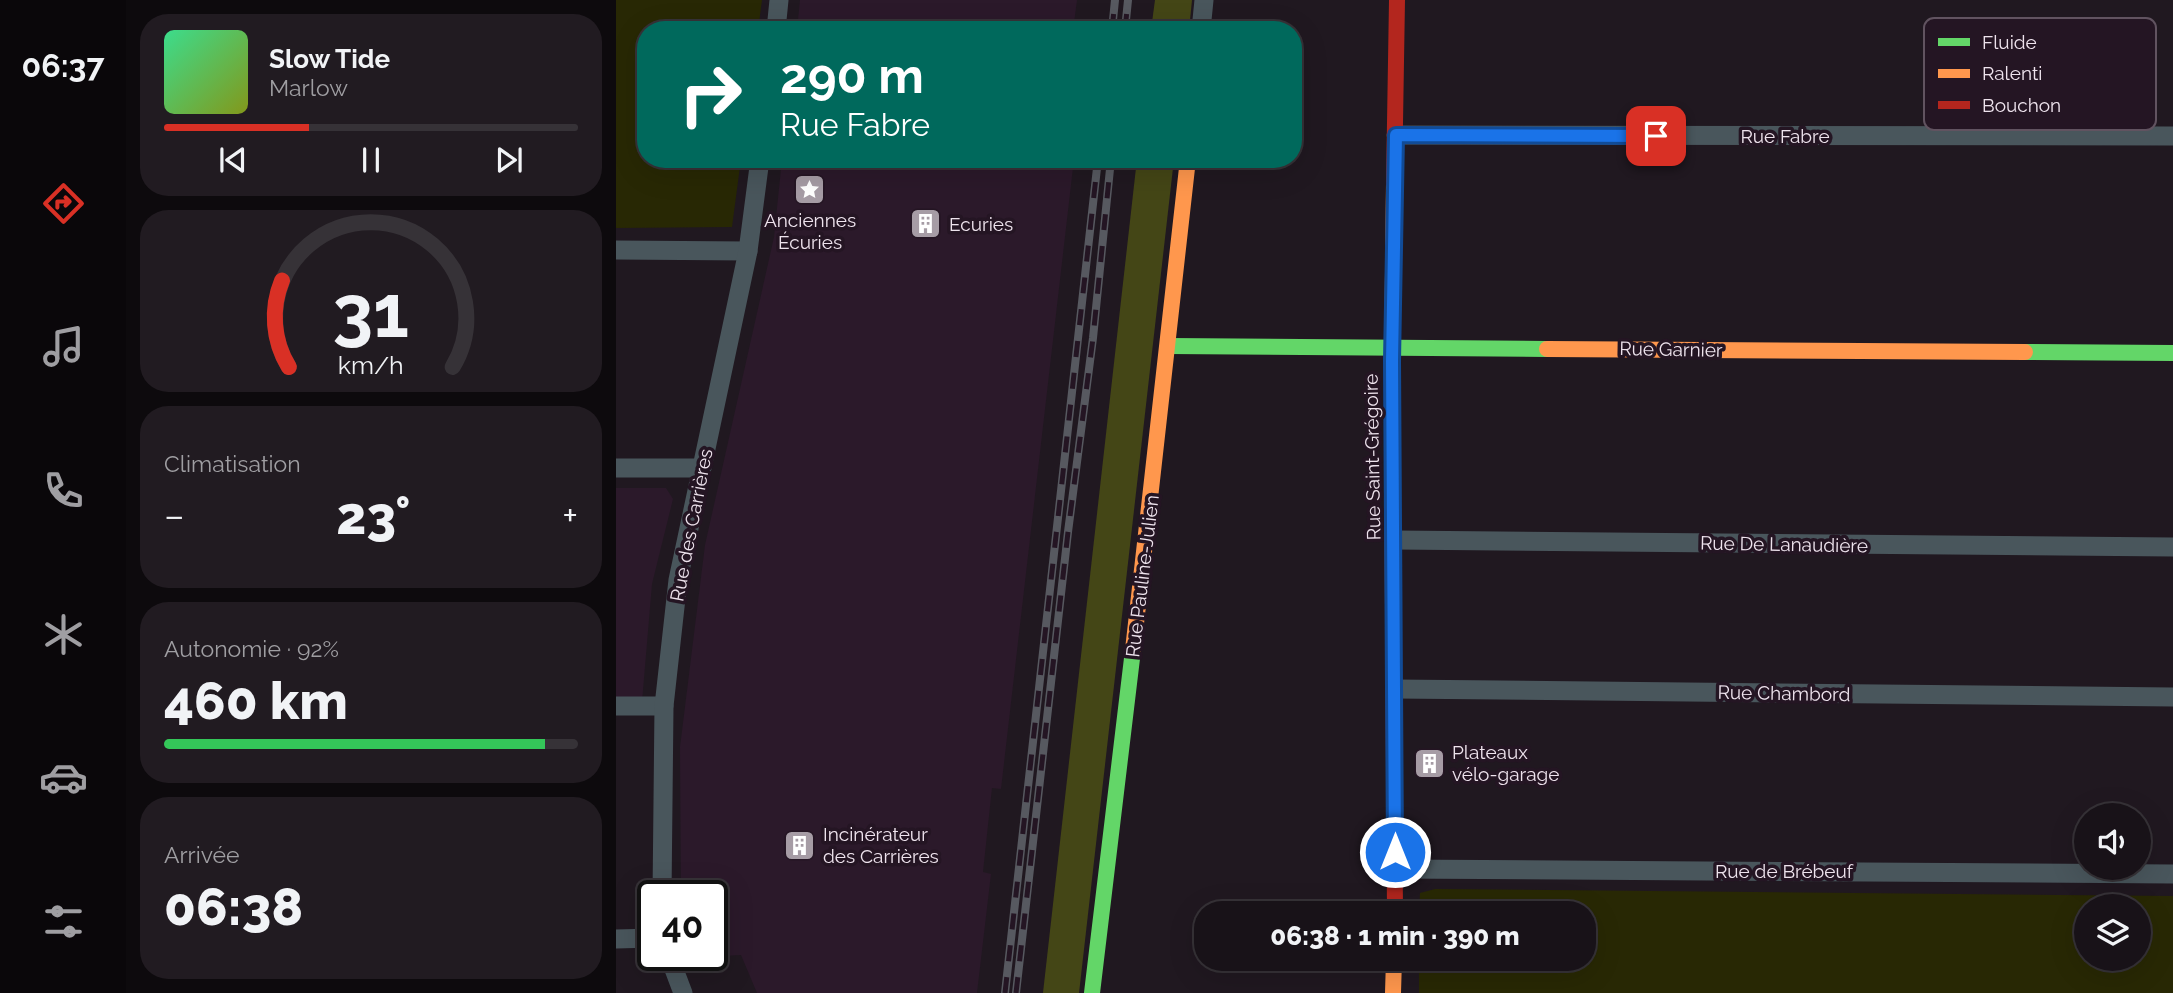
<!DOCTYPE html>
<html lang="fr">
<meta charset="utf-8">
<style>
:root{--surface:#181218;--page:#211b21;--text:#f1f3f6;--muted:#9f9ea2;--line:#363237;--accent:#d93025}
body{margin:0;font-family:Raleway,sans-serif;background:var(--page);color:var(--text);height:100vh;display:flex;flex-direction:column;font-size:26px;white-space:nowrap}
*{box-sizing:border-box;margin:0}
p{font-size:23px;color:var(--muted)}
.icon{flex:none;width:38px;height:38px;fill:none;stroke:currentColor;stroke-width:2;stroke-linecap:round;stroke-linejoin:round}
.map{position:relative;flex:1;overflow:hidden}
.side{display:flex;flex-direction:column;gap:14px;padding:14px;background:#0d0a0d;width:490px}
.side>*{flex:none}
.guide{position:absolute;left:21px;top:21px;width:665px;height:147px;border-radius:28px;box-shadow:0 7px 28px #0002,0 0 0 2px var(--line);background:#00695c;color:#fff;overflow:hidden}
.tools{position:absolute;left:1458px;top:803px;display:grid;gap:14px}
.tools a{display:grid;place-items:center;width:77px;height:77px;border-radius:50%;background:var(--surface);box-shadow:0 7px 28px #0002,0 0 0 2px var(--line);font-size:35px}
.speed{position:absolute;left:21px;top:880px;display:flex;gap:14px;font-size:35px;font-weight:700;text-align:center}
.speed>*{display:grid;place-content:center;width:91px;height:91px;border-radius:50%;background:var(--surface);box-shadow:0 7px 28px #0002,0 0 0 2px var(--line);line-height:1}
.speed .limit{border:4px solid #111;border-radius:10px;background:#fff;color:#111}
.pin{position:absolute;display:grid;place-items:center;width:60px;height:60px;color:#fff;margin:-30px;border-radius:14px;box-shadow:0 4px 10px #0006}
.me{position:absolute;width:77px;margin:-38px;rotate:0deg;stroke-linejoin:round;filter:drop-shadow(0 0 5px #0008)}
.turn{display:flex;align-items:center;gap:24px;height:147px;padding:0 28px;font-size:32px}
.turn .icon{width:91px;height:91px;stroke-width:2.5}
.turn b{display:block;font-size:49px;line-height:60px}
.big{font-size:52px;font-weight:800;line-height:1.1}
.side .widget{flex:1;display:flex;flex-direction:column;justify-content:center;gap:10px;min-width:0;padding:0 24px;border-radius:28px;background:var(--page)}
.side .dial{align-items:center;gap:0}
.dial svg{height:182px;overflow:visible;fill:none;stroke:var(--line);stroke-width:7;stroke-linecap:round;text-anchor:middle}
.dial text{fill:var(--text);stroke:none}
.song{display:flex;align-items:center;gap:21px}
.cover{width:84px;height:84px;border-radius:10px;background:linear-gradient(135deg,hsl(150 70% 55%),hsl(70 70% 35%))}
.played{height:7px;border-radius:4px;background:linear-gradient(90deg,var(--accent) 35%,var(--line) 35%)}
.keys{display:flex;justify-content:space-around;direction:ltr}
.heat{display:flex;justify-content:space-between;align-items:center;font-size:38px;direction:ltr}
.charge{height:10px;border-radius:5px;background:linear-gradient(90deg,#34c759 92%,var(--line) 0)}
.trip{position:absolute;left:578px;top:901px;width:402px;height:70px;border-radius:28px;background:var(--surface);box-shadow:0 7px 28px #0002,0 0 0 2px var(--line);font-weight:800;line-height:70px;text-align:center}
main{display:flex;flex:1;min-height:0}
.tab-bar{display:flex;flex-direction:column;width:126px;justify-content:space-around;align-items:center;background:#0a070a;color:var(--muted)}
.tab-bar .icon{width:49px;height:49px}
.tab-bar .active{color:var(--accent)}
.tab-bar b{font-size:32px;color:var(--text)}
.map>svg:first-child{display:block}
</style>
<main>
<nav class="tab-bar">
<b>06:37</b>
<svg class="icon active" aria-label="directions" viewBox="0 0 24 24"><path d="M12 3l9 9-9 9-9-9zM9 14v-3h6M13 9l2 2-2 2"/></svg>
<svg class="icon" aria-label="music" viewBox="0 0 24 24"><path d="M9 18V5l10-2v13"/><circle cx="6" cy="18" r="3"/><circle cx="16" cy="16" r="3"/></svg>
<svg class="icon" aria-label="phone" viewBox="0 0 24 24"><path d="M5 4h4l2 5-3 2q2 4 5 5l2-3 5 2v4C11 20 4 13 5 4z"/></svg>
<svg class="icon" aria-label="climate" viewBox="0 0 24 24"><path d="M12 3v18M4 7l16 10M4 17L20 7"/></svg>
<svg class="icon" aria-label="car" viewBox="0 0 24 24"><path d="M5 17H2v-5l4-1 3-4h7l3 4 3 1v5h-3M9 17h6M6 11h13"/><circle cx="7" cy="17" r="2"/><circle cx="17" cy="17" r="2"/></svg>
<svg class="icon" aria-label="filters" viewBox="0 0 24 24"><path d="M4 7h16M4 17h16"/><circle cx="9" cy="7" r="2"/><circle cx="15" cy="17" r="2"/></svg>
</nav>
<section class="side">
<div class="widget">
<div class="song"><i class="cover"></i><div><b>Slow Tide</b><p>Marlow</p></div></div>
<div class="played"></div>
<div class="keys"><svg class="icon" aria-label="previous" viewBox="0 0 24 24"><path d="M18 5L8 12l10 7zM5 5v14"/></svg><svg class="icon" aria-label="pause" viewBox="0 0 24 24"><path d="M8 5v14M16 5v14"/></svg><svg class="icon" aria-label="next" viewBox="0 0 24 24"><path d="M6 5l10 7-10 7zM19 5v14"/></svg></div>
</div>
<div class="widget dial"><svg viewBox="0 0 100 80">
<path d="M14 69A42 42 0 1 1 86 69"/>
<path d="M14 69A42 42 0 0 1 11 31" stroke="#d93025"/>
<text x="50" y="56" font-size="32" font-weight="700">31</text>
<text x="50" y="72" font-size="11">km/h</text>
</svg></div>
<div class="widget"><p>Climatisation</p>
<div class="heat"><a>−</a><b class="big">23°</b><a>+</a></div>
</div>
<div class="widget"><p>Autonomie · 92%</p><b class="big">460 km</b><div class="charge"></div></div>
<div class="widget"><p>Arrivée</p><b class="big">06:38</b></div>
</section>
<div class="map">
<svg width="1557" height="993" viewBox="0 0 1557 993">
<rect width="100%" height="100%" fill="#201820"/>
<!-- built -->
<g fill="#2b192a">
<polygon points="184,0 461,0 457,30 181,30"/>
<polygon points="166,159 458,159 385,789 376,788 367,872 375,874 361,993 141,993 125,955 83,957 96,956 96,896 65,896 64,747 89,545 158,237"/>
<polygon points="0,488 50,488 57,499 36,584 26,702 0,702"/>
</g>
<!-- green -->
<g fill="#282804" fill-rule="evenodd">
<polygon points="0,0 146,0 142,30 30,30 30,159 125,159 116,227 0,228"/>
<path d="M819 889 1557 896V993H803V959H968V914L803 913 804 893ZM1522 906V959H1470V906Z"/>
</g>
<!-- forest -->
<g fill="#444616">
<polygon points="539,0 576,0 573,30 535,30"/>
<polygon points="521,159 558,159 463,993 427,993"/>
</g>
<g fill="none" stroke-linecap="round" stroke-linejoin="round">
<!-- street -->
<g stroke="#49565c" stroke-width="19">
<polyline points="160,30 163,0"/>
<polyline points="585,30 588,0"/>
<polyline points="780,135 1557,136"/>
<polyline points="0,250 132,251"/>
<polyline points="0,468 86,468"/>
<polyline points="779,540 1557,547"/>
<polyline points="779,689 1557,697"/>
<polyline points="0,706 48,706"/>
<polyline points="780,869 1557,874"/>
<polyline points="46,896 48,706 62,580 132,251 144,159"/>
<polyline points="0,939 37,938"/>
<polyline points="53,956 67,993"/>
</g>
<!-- fast -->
<g stroke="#63d668" stroke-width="16">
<polyline points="553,346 931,349"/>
<polyline points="1409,352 1557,353"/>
<polyline points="476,993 517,650"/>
</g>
<!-- slow -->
<g stroke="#ff974d" stroke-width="16">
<polyline points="931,349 1409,352"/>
<polyline points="777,607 776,361 778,184"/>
<polyline points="517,650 572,159"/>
<polyline points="777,993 778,959"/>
</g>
<!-- jam -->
<g stroke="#b3261e" stroke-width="16">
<polyline points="778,184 781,0"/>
<polyline points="777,607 779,914"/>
</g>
<defs>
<g id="rail">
<polyline points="496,30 499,0"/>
<polyline points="509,30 512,0"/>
<polyline points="389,993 482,159"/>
<polyline points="400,993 452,532 477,338 495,159"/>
</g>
</defs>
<!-- rail casing -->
<use href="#rail" stroke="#575960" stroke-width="8"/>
<!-- rail -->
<use href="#rail" stroke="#241523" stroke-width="5" stroke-dasharray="16" stroke-linecap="butt"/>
</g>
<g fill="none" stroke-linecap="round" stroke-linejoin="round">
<defs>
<polyline id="route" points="779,852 776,361 780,135 1040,136"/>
</defs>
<!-- route casing -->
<use href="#route" stroke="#114b97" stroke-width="18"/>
<!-- route -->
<use href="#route" stroke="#1a73e8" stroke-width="12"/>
</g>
<!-- icons -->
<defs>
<symbol id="sight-square" viewBox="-11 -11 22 22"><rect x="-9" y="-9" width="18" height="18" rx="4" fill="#a69ca5" stroke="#241523"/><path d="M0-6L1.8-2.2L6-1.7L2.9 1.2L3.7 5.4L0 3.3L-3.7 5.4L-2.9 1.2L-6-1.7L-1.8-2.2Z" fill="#fff"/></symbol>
<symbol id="building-square" viewBox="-11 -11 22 22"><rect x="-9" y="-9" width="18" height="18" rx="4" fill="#a69ca5" stroke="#241523"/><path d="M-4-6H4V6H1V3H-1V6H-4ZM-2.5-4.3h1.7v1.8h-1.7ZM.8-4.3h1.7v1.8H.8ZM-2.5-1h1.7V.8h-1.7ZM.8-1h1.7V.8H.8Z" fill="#fff"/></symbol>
</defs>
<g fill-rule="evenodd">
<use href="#sight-square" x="176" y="172" width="35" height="35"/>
<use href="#building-square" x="292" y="206" width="35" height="35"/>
<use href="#building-square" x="796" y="746" width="35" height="35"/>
<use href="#building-square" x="166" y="828" width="35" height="35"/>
</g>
<g text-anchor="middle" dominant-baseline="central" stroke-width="7" stroke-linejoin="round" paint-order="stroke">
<!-- street labels -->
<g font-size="19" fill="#eee3ed" stroke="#241523">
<text x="1169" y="136">Rue Fabre</text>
<text transform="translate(1055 349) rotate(1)">Rue Garnier</text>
<text transform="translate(756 457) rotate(-91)">Rue Saint-Grégoire</text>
<text transform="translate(75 525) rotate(-79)">Rue des Carrières</text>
<text transform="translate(1168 544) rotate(1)">Rue De Lanaudière</text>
<text transform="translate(526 576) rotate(-83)">Rue Pauline-Julien</text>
<text transform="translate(1168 693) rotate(1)">Rue Chambord</text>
<text x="1168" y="871">Rue de Brébeuf</text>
</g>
<!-- poi labels -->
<g font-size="19" fill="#eee3ed" stroke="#241523" text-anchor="start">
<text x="194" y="220" text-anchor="middle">Anciennes<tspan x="194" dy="22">Écuries</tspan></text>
<text x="333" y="224">Ecuries</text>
<text x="836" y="752">Plateaux<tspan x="836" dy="22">vélo-garage</tspan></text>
<text x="207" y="834">Incinérateur<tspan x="207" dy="22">des Carrières</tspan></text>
</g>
</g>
<!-- legend -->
<rect x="1308" y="18" width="232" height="112" rx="10" fill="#241523" stroke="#615360" stroke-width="2"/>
<rect x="1322" y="38" width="32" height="8" fill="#63d668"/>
<rect x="1322" y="69" width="32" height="9" fill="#ff974d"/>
<rect x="1322" y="101" width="32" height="8" fill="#b3261e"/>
<g font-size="19" fill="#eee3ed">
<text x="1366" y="49">Fluide</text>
<text x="1366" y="80">Ralenti</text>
<text x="1366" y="112">Bouchon</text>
</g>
</svg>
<div class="tools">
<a><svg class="icon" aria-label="sound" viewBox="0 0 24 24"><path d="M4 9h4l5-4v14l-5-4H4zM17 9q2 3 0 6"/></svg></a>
<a><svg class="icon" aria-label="layers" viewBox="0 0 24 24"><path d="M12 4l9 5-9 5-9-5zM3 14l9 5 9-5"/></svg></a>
</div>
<div class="speed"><div class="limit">40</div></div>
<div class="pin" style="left:1040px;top:136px;background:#d93025"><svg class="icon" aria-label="arrive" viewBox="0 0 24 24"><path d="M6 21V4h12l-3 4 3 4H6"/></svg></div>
<svg class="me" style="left:779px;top:852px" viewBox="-20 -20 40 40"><circle r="17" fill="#1a73e8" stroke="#fff" stroke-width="3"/><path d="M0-11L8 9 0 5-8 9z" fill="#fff"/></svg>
<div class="trip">06:38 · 1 min · 390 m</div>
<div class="guide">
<div class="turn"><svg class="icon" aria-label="right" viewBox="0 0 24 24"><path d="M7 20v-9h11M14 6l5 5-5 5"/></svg><div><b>290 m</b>Rue Fabre</div></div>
</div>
</div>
</main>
